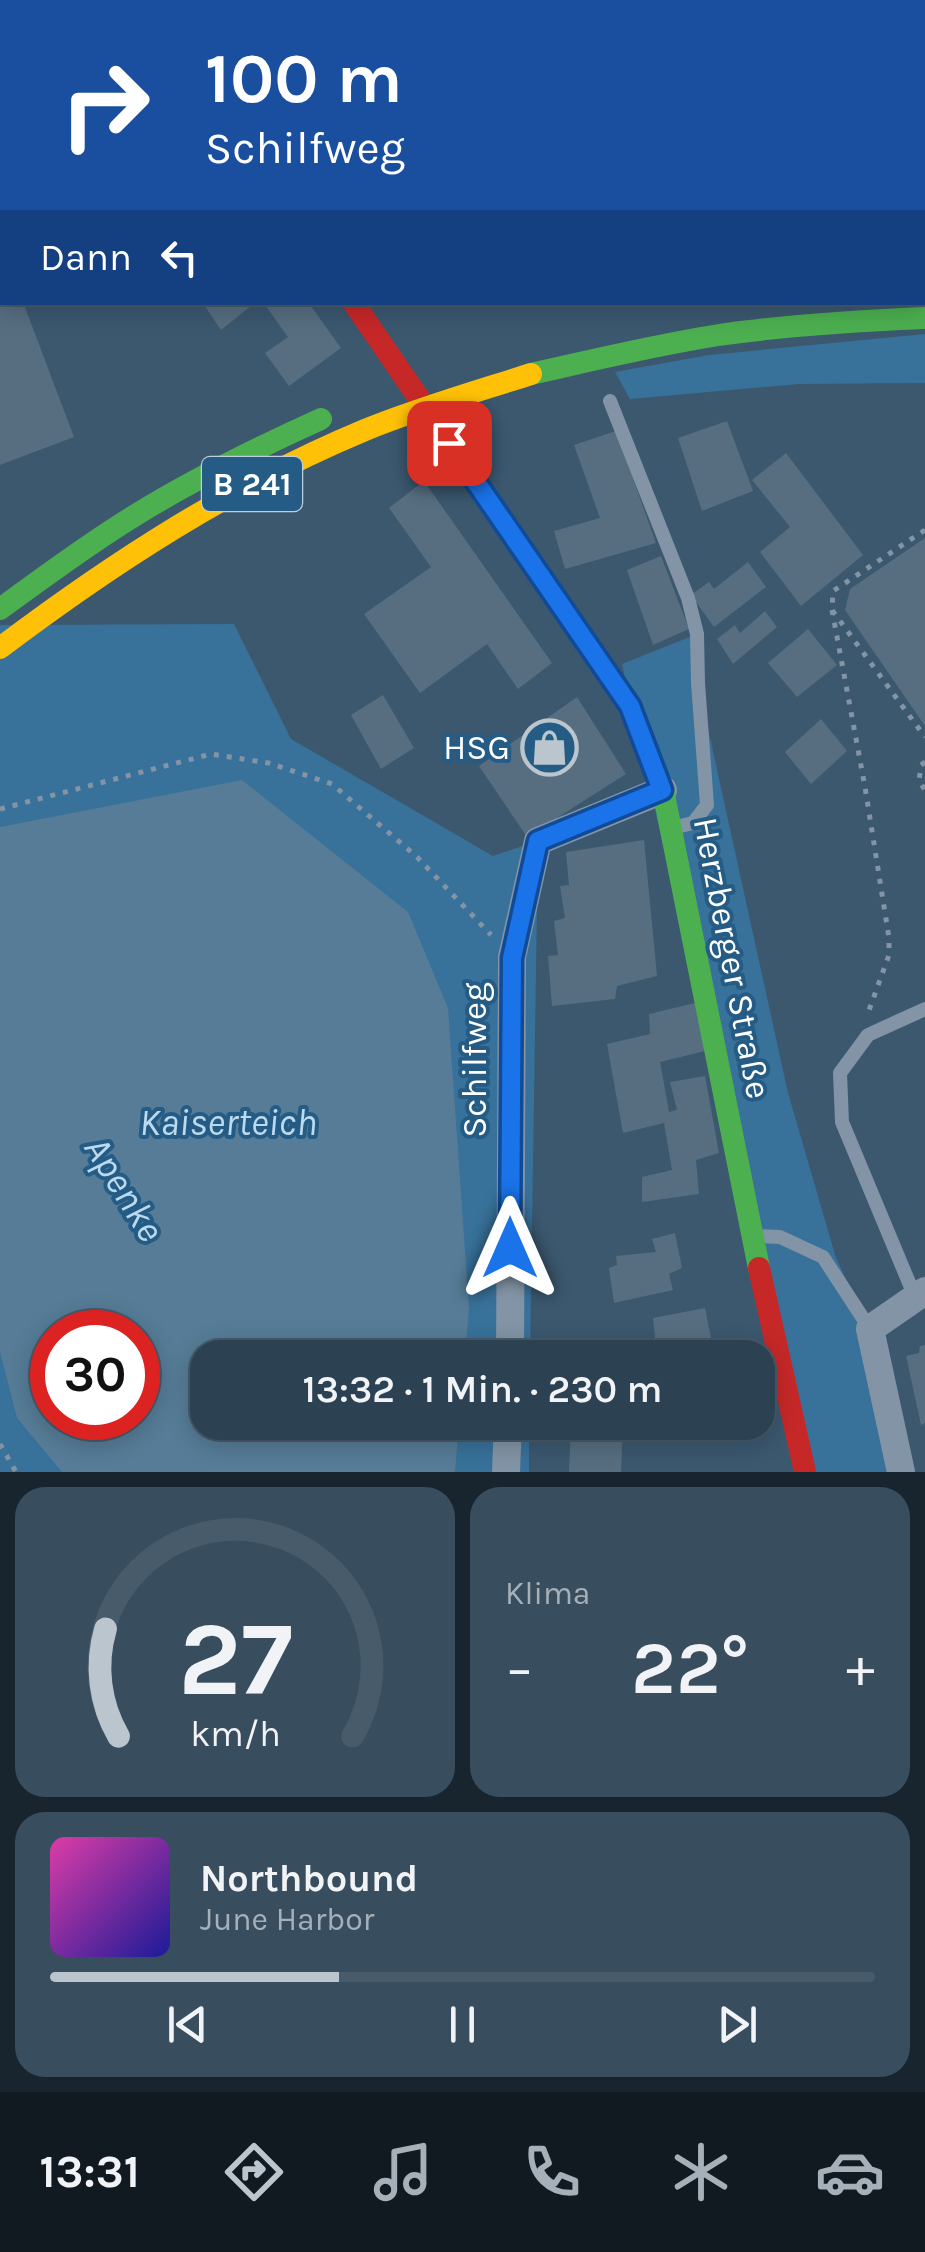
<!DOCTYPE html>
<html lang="de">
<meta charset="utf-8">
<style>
:root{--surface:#2c4253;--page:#384d5d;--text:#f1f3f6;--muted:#a6b0b8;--line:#485b6a;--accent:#bac5cd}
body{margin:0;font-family:Karla,sans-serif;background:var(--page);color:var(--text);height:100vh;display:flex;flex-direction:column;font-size:38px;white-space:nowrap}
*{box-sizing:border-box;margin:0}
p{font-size:32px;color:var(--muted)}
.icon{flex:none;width:55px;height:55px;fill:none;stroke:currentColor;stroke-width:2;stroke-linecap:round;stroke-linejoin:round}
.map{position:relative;height:1472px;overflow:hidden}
.side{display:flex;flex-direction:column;gap:15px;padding:15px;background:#18242e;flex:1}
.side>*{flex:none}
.top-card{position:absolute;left:0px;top:0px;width:925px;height:305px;box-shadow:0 5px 25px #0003,0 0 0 2px var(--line);background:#1a4fa0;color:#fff;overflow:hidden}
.speed{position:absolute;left:30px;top:1310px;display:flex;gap:20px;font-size:50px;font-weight:700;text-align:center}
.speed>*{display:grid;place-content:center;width:130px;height:130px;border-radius:50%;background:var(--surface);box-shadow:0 5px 25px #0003,0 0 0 2px var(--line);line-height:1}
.speed .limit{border:15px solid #d22;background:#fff;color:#111}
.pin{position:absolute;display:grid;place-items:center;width:85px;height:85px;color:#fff;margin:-42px;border-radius:20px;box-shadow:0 5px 15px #0006}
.me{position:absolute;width:110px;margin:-55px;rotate:0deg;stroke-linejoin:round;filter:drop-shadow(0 0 8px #0008)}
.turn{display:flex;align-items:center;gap:35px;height:210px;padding:0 40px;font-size:45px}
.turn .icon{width:130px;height:130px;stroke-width:2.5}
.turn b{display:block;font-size:70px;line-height:85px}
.then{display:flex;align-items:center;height:95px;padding:0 40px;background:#0003;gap:20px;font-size:38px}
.big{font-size:75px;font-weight:600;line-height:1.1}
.side .tile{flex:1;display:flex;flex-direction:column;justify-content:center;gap:15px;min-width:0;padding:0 35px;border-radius:30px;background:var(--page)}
.side .dial{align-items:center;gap:0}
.dial svg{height:260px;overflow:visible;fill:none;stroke:var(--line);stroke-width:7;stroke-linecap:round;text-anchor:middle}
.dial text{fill:var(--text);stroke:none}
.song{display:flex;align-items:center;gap:30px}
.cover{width:120px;height:120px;border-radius:15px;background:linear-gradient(135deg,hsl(320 70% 55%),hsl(240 70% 35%))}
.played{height:10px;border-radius:5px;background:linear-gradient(90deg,var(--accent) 35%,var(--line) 35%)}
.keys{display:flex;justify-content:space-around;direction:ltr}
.heat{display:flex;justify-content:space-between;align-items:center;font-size:55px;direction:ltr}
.side .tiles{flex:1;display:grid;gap:15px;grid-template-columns:1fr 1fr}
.tile:last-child{grid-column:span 2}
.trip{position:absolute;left:190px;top:1340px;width:585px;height:100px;border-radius:30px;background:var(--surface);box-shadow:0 5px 25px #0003,0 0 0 2px var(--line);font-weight:600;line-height:100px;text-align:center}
.tabs{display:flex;height:160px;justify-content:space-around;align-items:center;background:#121a21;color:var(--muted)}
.tabs .icon{width:70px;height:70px}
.tabs .selected{color:var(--accent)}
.tabs b{font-size:45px;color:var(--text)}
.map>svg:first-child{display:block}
</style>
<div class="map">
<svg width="925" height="1472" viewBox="0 0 925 1472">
<rect width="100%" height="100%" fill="#3b586f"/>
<!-- green -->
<g fill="#387199" fill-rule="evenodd">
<polygon points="741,0 925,0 925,265 923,265 922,2 737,2"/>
<polygon points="925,334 925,383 799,384 630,399 615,372 709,355"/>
<path d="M234 624 291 739 493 856 538 841 530 1357 208 1358V1422L529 1423V1472H0V625ZM52 1332H138V1418H52Z"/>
<polygon points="697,634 698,683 788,1093 836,1258 870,1329 901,1472 805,1472 622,664"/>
</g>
<!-- water -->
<path fill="#567c97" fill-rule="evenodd" d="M242 780 408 912 448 1008 469 1308 465 1357 208 1358V1422L459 1423 455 1472H62L17 1418 0 1352V827ZM52 1332H138V1418H52Z"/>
<!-- building -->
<g fill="#566e80">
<polygon points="0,302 23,302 74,437 0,465"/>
<polygon points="202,302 256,302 221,330"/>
<polygon points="263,302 308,302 341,348 289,386 265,353 288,337"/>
<polygon points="727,421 753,491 702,511 678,438"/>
<polygon points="616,431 656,543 565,569 554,531 600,518 574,445"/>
<polygon points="786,453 863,555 801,606 760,552 790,527 752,480"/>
<polygon points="424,481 552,663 518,689 487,644 420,693 364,614 431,567 389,508"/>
<polygon points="925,538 925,726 845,610 850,589"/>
<polygon points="661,556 689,629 653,645 627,570"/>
<polygon points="748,562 766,587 714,627 691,595 709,582 714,589"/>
<polygon points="765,611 777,627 733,664 717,639 735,625 740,633"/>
<polygon points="808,629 837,665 797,697 768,663"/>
<polygon points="383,695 414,748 381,769 351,715"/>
<polygon points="577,697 626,774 527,837 479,766"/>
<polygon points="821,719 847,751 811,784 785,752"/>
<polygon points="644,840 657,976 617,986 615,999 552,1006 548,956 558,955 554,921 565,918 560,886 569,885 566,852"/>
<polygon points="695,1003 705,1051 660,1062 669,1112 677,1110 670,1082 705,1076 719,1153 696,1160 699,1194 642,1202 642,1177 672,1170 664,1123 623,1133 607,1044 650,1034 649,1014"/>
<polygon points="675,1233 682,1268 669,1274 673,1290 614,1303 609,1268 617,1265 616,1256 656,1252 652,1239"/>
<polygon points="705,1308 715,1358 657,1358 653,1318"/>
<polygon points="925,1345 925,1423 921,1425 906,1356 919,1353 920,1346"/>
<polygon points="571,1422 623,1422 621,1472 569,1472"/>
</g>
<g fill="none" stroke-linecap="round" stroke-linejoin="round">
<!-- path -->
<g stroke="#8294a5" stroke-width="5" stroke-dasharray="5 8" stroke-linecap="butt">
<polyline points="922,190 925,189"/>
<polyline points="925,530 833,591 832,610 925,737"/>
<polyline points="832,610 865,787 889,938 889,955 868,1013"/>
<polyline points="925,762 921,765 919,781 925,790"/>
<polyline points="0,809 211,754 269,763 332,784 417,857 491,935"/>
<polyline points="0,1444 16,1472"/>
</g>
<!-- lane -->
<g stroke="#8294a5" stroke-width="14">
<polyline points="638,0 640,2"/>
<polyline points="413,2 417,0"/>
<polyline points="675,2 679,0"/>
<polyline points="0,215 2,215"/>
<polyline points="610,401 688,598 697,634 698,683 707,805 693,823 676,827"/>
<polyline points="754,1236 780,1237 823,1257 870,1329"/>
<polyline points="915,1297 842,1122 840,1073 868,1035 925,1009"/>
</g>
<!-- street -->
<g stroke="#8294a5" stroke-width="28">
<polyline points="510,1358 512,957 538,841 663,790"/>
<polyline points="506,1472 508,1422"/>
<polyline points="901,1472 870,1329 925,1291"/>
</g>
<!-- fast -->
<g stroke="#4caf50" stroke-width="22">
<polyline points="146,0 147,2"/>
<polyline points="922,282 925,282"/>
<path d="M531 374C593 360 655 345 719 335 787 325 856 321 925 318"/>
<polyline points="540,575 630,706 663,790 759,1268"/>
<path d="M0 609C44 577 88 544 134 516 194 479 257 448 321 419"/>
</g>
<!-- jam -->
<g stroke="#c62828" stroke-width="22">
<polyline points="353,302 540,575"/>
<polyline points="759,1268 805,1472"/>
</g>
<!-- slow-bridge -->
<path stroke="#ffc107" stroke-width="22" d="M0 648C114 562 233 485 365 430 419 408 475 392 531 374"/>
</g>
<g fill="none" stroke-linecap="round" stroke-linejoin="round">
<defs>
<polyline id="route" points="449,443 630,706 662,790 538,841 512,958 510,1248"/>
</defs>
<!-- route casing -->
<use href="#route" stroke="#114b97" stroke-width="25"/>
<!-- route -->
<use href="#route" stroke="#1a73e8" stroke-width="18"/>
</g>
<!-- icons -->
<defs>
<symbol id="shop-ring" viewBox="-11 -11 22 22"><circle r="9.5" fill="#255c85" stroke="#bac5cd" stroke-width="1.5"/><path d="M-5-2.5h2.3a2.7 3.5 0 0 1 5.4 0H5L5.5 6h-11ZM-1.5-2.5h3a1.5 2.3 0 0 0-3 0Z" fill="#bac5cd"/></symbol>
</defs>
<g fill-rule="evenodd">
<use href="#shop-ring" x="518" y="716" width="63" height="63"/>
</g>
<g text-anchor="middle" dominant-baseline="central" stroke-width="8" stroke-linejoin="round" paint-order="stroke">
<!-- shield labels -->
<rect fill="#255c85" stroke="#beceda" stroke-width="2.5" x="202" y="457" width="100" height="54" rx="8"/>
<g font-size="32" font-weight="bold" fill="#fff">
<text x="252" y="484">B 241</text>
</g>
<!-- poi labels -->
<g font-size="35" fill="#fff" stroke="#255c85" text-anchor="end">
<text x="510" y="747">HSG</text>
</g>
<!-- street labels -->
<g font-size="35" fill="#fff" stroke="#255c85">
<text transform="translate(732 958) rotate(79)">Herzberger Straße</text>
<text transform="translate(474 1060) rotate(-90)">Schilfweg</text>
</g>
<!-- water labels -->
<g font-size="38" font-style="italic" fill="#bbdaef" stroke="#255c85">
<text x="228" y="1122">Kaiserteich</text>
<text transform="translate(124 1189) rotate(58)">Apenke</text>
</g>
</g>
</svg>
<div class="speed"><div class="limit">30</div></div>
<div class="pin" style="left:449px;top:443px;background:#d93025"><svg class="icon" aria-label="arrive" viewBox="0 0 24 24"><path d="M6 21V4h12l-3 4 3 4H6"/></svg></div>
<svg class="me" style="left:510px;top:1248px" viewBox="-20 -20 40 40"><path d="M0-17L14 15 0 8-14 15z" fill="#1a73e8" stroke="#fff" stroke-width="4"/></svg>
<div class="trip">13:32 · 1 Min. · 230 m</div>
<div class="top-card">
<div class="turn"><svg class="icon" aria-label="right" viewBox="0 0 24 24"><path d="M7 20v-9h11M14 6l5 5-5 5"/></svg><div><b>100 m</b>Schilfweg</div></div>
<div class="then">Dann<svg class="icon" aria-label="left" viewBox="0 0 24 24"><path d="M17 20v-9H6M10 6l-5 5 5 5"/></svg></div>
</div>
</div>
<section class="side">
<div class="tiles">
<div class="tile dial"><svg viewBox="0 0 100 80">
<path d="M14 69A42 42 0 1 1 86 69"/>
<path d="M14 69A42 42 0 0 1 10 36" stroke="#bac5cd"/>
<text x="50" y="56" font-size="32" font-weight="700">27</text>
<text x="50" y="72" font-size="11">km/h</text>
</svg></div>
<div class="tile"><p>Klima</p>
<div class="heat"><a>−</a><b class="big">22°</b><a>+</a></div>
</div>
<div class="tile">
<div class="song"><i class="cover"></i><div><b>Northbound</b><p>June Harbor</p></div></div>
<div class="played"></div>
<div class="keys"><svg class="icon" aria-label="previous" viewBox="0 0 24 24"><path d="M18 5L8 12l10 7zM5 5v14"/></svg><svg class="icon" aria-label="pause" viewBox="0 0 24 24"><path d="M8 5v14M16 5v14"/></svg><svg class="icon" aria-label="next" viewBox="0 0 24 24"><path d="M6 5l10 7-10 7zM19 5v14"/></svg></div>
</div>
</div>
</section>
<nav class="tabs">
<b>13:31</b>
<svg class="icon selected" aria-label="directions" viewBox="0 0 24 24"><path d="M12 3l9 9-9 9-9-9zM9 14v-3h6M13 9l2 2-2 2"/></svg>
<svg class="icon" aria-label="music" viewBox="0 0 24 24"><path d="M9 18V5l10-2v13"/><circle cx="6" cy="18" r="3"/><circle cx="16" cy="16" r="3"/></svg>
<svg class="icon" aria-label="phone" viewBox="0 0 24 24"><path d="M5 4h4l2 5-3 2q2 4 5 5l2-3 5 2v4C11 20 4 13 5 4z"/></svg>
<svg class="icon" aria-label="climate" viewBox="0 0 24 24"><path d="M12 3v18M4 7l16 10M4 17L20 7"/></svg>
<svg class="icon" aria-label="car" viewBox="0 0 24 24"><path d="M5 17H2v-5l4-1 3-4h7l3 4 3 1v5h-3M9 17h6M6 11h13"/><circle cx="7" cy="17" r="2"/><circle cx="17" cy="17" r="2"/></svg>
</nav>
